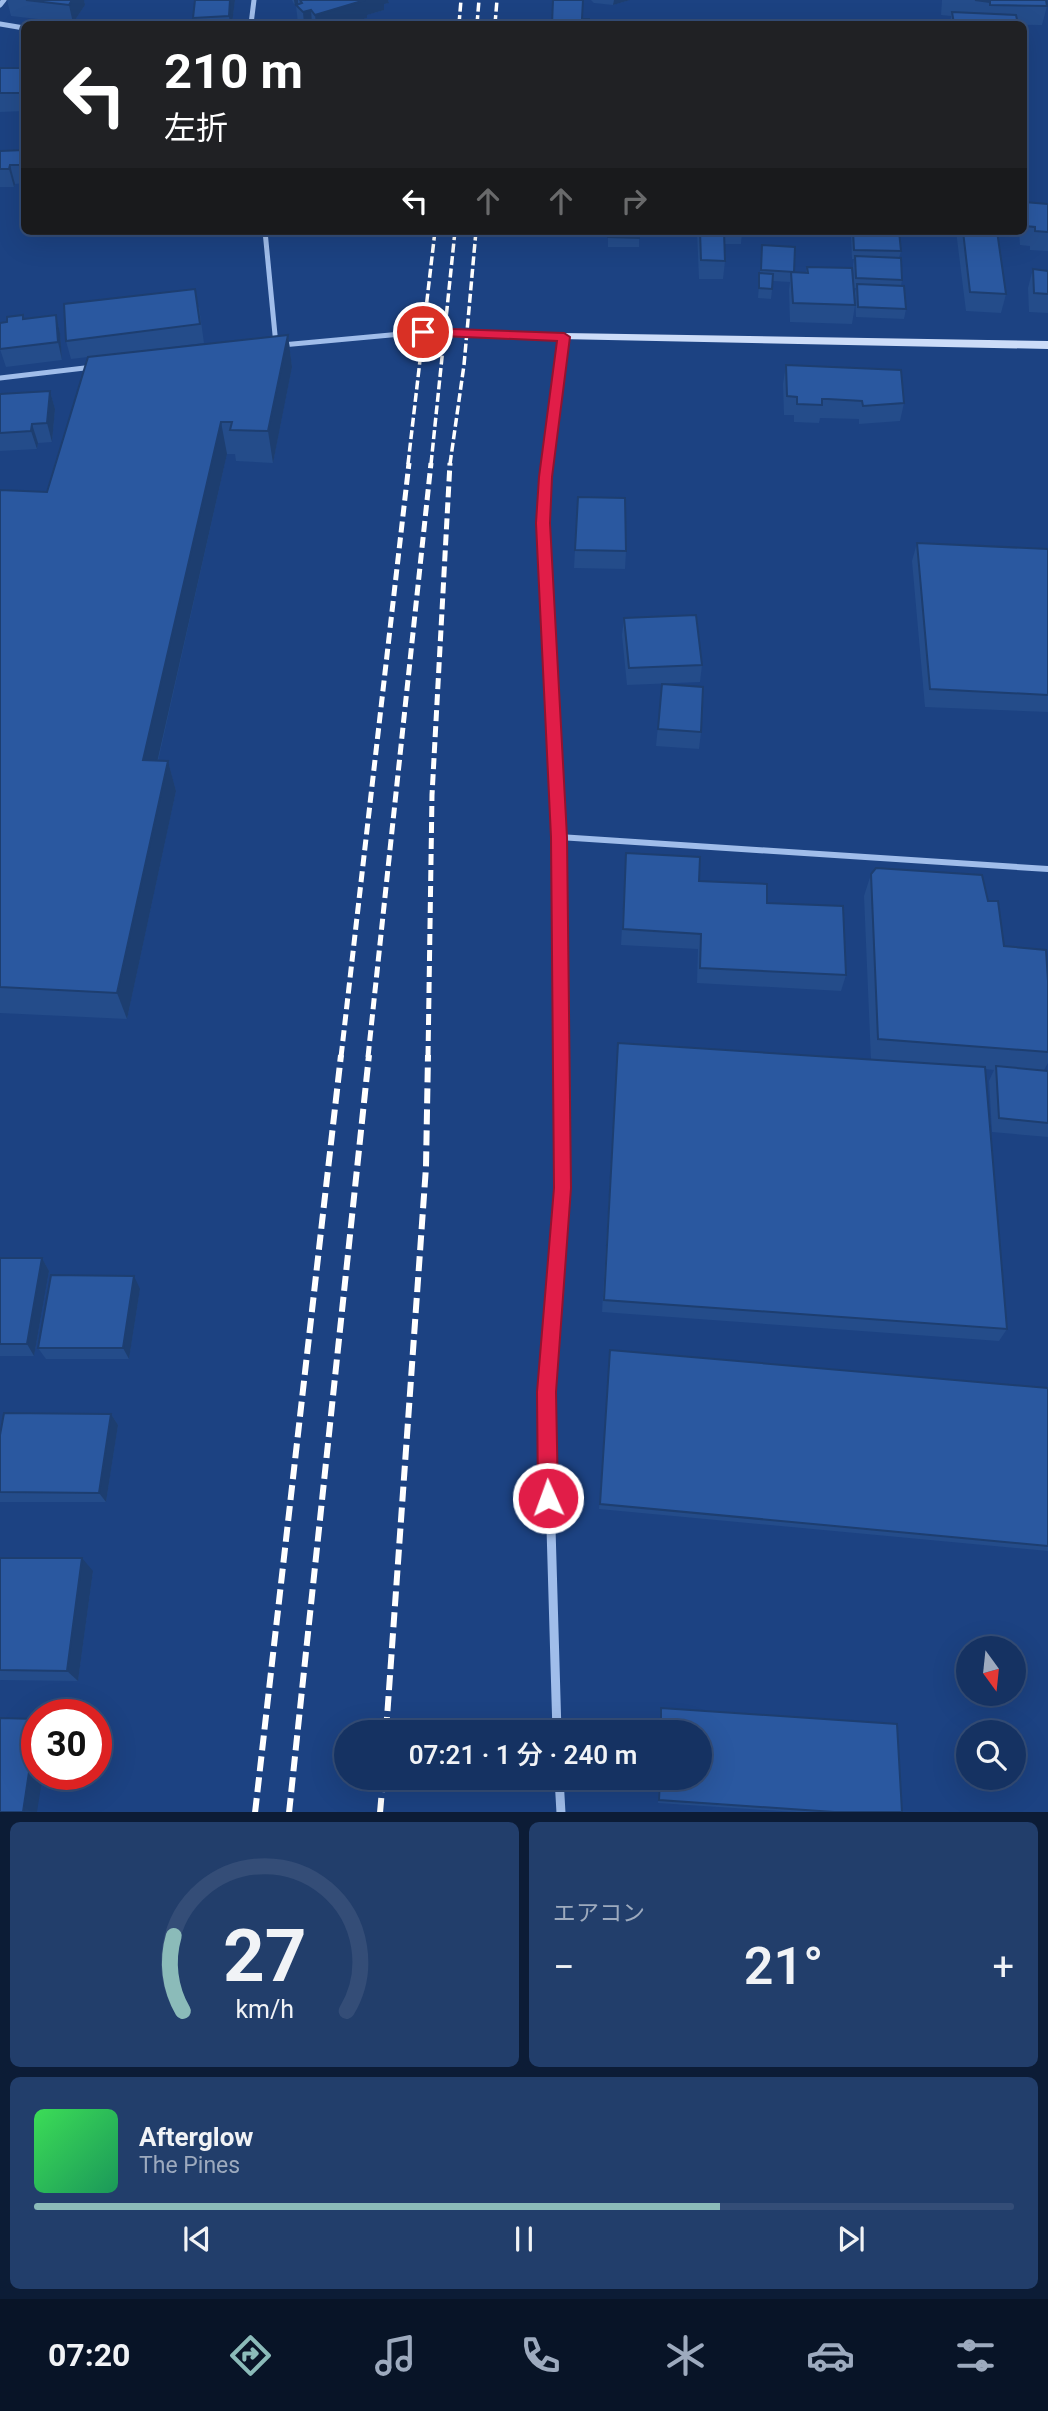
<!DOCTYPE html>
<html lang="ja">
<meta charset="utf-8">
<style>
:root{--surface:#153262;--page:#223e6b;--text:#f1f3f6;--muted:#9daabe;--line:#344d77;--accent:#8bbbb9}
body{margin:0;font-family:Roboto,"Noto Sans JP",sans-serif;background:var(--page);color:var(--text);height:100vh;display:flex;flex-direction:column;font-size:26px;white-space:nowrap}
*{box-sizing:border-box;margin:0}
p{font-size:23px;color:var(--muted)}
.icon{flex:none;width:38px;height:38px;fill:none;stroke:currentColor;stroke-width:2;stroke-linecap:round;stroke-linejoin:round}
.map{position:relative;height:1812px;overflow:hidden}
.side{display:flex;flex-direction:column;gap:10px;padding:10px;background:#0c1c36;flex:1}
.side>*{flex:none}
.guide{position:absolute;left:21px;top:21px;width:1006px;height:214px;border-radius:10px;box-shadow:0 7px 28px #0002,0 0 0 2px var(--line);background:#202124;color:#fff;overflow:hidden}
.needle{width:46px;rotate:165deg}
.buttons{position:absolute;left:956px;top:1636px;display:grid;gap:14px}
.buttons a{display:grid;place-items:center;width:70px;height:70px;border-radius:50%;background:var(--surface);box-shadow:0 7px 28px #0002,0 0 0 2px var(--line);font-size:35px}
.speed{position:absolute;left:21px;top:1699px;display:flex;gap:14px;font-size:35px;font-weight:700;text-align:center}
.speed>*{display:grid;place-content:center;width:91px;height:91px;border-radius:50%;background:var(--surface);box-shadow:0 7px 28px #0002,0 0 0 2px var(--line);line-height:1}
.speed .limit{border:10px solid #d22;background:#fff;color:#111}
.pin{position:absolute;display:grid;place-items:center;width:60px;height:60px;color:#fff;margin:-30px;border:4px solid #fff;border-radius:50%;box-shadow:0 2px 7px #0007}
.me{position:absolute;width:77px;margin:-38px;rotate:358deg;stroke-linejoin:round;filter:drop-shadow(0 0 5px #0008)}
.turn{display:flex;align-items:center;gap:24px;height:147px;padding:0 28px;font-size:32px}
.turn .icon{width:91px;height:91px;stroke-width:2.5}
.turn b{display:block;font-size:49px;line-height:60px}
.lanes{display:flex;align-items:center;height:66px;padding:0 28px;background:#0003;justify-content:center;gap:35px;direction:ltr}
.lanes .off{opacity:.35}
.big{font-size:52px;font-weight:600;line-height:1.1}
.side .widget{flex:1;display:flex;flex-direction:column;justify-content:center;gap:10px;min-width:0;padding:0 24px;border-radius:10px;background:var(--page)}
.side .dial{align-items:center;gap:0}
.dial svg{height:182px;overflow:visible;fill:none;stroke:var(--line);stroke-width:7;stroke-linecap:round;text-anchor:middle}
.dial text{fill:var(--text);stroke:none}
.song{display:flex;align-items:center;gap:21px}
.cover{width:84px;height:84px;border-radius:10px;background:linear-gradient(135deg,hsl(130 70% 55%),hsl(150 70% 35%))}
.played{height:7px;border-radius:4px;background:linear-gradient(90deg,var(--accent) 70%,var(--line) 70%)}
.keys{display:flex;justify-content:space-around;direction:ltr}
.heat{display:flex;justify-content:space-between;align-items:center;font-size:38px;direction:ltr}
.side .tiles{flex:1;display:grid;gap:10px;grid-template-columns:1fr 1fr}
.widget:last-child{grid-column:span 2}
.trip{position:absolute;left:334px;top:1720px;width:378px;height:70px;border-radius:35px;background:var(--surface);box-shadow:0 7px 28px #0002,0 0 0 2px var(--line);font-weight:600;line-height:70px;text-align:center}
.menu{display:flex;height:112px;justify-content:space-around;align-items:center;background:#081427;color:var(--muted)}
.menu .icon{width:49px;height:49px}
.menu .current{color:var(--accent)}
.menu b{font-size:32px;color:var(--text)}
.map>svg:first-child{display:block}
</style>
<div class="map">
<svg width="1048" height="1813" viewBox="0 0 1048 1813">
<rect width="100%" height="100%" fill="#1c4282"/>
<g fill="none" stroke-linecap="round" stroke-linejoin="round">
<!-- street-far2 -->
<g stroke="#a0bdea" stroke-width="5">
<polyline points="0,5 4,0"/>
<polyline points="0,24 24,28"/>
<polyline points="251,24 254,0"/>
<polyline points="265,231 276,345"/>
<polyline points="282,345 423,332 564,337 547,464"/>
<polyline points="0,378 93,367"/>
</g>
<!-- street-far1 -->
<g stroke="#a0bdea" stroke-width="6">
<polyline points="547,463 543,522 559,837 561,1057"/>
<polyline points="559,837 1048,869"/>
</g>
<!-- street -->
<g stroke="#a0bdea" stroke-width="9">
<polyline points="557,1732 547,1392 562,1188 561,1055"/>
<polyline points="559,1778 561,1813"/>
</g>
<!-- secondary -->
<polygon fill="#ccdcf8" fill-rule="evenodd" points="564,333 1048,341 1048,349 560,339 559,337"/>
<!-- rail-far2 -->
<g stroke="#fff" stroke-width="3.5" stroke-dasharray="9 3.5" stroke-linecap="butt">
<polyline points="459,24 461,0"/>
<polyline points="477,24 479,0"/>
<polyline points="495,24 497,0"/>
<polyline points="408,464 435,231"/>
<polyline points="431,464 455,231"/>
<polyline points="450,464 464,365 476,231"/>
</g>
<!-- rail-far1 -->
<g stroke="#fff" stroke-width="5" stroke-dasharray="11 5" stroke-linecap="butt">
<polyline points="341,1057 409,463"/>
<polyline points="368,1057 431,463"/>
<polyline points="428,1057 432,795 450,463"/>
</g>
<!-- rail -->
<g stroke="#fff" stroke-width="6" stroke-dasharray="15 6" stroke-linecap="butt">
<polyline points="386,1732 426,1167 428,1055"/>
<polyline points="255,1813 341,1055"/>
<polyline points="289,1813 369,1055"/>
<polyline points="380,1813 383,1778"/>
</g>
</g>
<!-- wall -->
<g fill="#244c8a">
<polygon points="7,0 84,0 85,5 73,23 11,16"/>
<polygon points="235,0 232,24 194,24 193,18"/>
<polygon points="292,0 388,0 389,3 384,4 384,10 367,15 367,18 346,24 299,24 298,23 296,6 295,6"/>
<polygon points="591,0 630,0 613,5 594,3"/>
<polygon points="942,0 1046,0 1047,6 1042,25 950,24 951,16 941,15"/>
<polygon points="0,68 24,68 24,111 0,112"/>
<polygon points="0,151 24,152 24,183 15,184 14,187 0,187"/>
<polygon points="1024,204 1048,204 1048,251 1030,250 1030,246 1020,245 1019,231 1024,231"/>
<rect x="608" y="231" width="31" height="16"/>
<polygon points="697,231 742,231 741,244 724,244 725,261 723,279 699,279"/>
<polygon points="851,231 899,231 901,251 899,258 902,280 901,286 906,309 904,319 856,317 855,293 856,288 854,288 853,265 854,259 852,259 851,237 852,232"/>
<polygon points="956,231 997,231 1006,294 1001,313 966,311"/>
<polygon points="762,245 794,272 806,272 807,267 855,305 852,324 790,322 789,290 790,282 773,281 771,299 758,298"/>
<polygon points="1033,269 1048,271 1048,313 1029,312 1028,288"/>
<polygon points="199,307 204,343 131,352 288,335 292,367 273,463 236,461 235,454 227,454 158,761 168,761 176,791 127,1019 0,1013 0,490 47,492 88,357 71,359 66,341"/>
<polygon points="56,315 60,333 62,360 6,367 0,349 24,318"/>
<polygon points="786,365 904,403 900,421 859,424 859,419 820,418 819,423 794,422 794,415 784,415 783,384"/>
<polygon points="50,391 55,409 52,442 38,443 37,449 0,451 0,394"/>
<polygon points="917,543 1048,549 1048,712 925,707 912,561"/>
<polygon points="575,550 626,551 625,569 574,568"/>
<polygon points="624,618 702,665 700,682 627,685 622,635"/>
<polygon points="662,684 701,732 699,749 656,746"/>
<polygon points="626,853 699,881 767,903 846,975 841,991 697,983 698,949 621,945"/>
<polygon points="871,874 988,901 1004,946 1048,981 1048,1063 1044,1070 1048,1071 1048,1137 992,1132 989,1081 994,1070 985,1069 1007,1329 999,1341 602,1312 618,1043 871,1060 864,896"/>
<polygon points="0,1258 42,1258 49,1271 34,1356 0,1356"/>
<polygon points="140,1289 129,1359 46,1359 38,1348"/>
<polygon points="610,1350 1048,1388 1048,1551 599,1509"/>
<polygon points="111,1414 118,1425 106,1502 0,1502 0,1435"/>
<polygon points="0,1558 93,1571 78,1681 0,1680"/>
<polygon points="661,1708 902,1812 796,1812 658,1803 659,1778 700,1778 700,1732 660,1732 660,1711"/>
</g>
<!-- shaded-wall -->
<g fill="#1d3e70">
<polygon points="72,0 84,0 85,5 73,23 69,5"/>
<polygon points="230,0 235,0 232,24 230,24 229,16"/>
<polygon points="294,0 298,0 298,5 295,6"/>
<polygon points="364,0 388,0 389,3 384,4 384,10 367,15 367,18 346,24 316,24 315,15"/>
<polygon points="614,0 630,0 613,5"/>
<polygon points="311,10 312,24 304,24 303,12"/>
<polygon points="24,150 24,179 21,165"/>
<polygon points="10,165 15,184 14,187 9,169"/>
<polygon points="56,315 60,333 62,360 58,342"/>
<polygon points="288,335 292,367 273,463 268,431"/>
<polygon points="50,391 55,409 52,442 47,423"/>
<polygon points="221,422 227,454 151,789 143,760"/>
<polygon points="32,424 38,443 37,449 31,431"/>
<polygon points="168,761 176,791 127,1019 117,993"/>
<polygon points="42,1258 49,1271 34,1356 27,1344"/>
<polygon points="134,1276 140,1289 129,1359 123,1348"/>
<polygon points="111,1414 118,1425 106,1502 99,1493"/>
<polygon points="82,1558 93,1571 78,1681 67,1671"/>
<polygon points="37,1724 37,1774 43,1774 37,1812 23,1812"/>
</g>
<!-- building -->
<g fill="#2a58a0" stroke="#1d3e70" stroke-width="2">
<polygon points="26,0 72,0 69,5"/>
<polygon points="195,0 230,0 229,16 193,18"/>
<polygon points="300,0 365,0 315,15 311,10 303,12 296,5 302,3"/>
<polygon points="553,0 583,0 582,19 589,19 589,24 552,24"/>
<polygon points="975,0 1046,0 1047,6 990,5 990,2"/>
<polygon points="952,12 1016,15 1018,24 954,24"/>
<polygon points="881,21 940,23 940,24 881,24"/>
<rect x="0" y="68" width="24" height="25"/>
<polygon points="24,150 21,165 10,165 9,169 0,169 0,151"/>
<polygon points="1024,202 1048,204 1048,232 1035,231 1035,227 1025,226"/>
<polygon points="608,231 639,231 639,238 608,237"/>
<polygon points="700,231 724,231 725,261 701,260"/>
<polygon points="853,231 899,231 901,251 854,250"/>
<polygon points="963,231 997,231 1006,294 970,292"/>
<polygon points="762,245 795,247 794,272 761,270"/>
<polygon points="855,256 901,258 902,280 856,278"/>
<polygon points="807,267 852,268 855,305 793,303 791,272 808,273"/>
<polygon points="1033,269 1048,271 1048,294 1034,293"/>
<polygon points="759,273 773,274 772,289 759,288"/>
<polygon points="857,284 904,286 906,309 858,307"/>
<polygon points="195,289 200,324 66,341 64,304"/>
<polygon points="23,315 23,319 56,315 58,342 0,349 0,323 7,322 7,317"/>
<polygon points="288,335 268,431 230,430 232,422 221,422 143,760 168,761 117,993 0,987 0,490 47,492 88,357"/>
<polygon points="786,365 901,370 904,403 863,406 862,401 828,399 822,399 822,405 797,404 797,397 787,396"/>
<polygon points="50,391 47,423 32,424 31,431 0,433 0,394"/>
<polygon points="578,497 625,498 626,551 575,550"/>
<polygon points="917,543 1048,549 1048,695 930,689"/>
<polygon points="696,615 702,665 629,668 624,618"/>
<polygon points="662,684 703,687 701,732 658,729"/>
<polygon points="626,853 700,857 699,881 767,884 767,903 843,906 846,975 700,968 701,934 623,929"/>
<polygon points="876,868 982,875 988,901 998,901 1004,946 1046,950 1048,981 1048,1052 878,1039 871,874"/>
<polygon points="618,1043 985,1067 1007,1329 604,1300"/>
<polygon points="996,1066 1048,1071 1048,1123 999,1118"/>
<polygon points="0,1258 42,1258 27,1344 0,1344"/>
<polygon points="51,1275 134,1276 123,1348 38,1348"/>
<polygon points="610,1350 1048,1388 1048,1546 600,1504"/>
<polygon points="4,1413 111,1414 99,1493 0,1492 0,1435"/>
<polygon points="0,1558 82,1558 67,1671 0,1670"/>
<polygon points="661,1708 897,1724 902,1812 834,1812 659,1800 660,1778 700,1778 700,1732 661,1732"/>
<polygon points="0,1718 37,1719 23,1812 0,1812"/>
</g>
<!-- route -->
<polygon fill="#e11d48" stroke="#92132f" stroke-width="2" points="423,328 564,333 570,337 552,477 550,523 567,837 571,1188 556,1392 558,1498 555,1505 548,1508 541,1505 538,1498 537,1392 554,1188 551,837 536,523 539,477 557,341 419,335 419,329"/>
</svg>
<div class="buttons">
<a><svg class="needle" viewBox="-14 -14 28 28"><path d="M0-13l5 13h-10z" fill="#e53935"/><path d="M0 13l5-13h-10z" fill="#9daabe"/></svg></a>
<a><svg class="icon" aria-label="search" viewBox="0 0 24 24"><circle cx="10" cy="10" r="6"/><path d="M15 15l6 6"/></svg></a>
</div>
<div class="speed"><div class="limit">30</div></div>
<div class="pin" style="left:423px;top:332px;background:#d93025"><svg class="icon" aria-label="arrive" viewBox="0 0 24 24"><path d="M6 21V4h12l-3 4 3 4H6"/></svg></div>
<svg class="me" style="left:548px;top:1498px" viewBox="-20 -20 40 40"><circle r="17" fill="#e11d48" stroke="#fff" stroke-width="3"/><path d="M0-11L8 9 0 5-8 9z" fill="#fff"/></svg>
<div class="trip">07:21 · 1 分 · 240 m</div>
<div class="guide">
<div class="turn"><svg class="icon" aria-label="left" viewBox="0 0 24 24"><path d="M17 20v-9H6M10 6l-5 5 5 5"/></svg><div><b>210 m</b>左折</div></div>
<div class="lanes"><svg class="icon" aria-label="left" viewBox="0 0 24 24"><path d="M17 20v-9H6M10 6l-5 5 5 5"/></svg><svg class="icon off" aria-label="ahead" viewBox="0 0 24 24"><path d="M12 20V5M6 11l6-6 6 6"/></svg><svg class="icon off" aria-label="ahead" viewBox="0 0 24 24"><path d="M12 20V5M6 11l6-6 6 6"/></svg><svg class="icon off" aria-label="right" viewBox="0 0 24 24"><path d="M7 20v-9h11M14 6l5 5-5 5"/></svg></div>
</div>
</div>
<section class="side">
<div class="tiles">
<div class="widget dial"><svg viewBox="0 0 100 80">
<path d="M14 69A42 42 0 1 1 86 69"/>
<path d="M14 69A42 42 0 0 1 10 36" stroke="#8bbbb9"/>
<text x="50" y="56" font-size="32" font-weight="700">27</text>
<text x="50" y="72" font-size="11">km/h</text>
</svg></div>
<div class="widget"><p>エアコン</p>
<div class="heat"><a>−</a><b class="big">21°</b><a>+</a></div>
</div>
<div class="widget">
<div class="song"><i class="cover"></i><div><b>Afterglow</b><p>The Pines</p></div></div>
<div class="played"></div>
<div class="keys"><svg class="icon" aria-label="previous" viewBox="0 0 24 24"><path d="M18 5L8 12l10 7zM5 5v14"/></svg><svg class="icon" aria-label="pause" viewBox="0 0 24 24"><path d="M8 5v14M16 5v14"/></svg><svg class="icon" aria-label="next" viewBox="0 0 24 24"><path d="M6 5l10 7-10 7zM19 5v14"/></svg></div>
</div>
</div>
</section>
<nav class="menu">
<b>07:20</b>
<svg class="icon current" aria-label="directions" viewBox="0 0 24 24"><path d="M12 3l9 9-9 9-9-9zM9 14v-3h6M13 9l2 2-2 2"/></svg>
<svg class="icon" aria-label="music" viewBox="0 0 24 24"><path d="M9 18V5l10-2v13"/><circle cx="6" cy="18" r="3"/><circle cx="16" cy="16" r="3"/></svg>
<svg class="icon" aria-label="phone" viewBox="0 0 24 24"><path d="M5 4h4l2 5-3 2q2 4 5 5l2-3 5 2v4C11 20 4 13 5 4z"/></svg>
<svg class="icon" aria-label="climate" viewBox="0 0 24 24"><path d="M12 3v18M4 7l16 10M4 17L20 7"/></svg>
<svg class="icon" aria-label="car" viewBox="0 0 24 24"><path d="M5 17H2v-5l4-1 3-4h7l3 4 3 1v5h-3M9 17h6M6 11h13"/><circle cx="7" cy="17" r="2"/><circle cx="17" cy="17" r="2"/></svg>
<svg class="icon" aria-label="filters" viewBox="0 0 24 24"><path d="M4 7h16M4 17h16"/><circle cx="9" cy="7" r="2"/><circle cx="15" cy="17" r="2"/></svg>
</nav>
